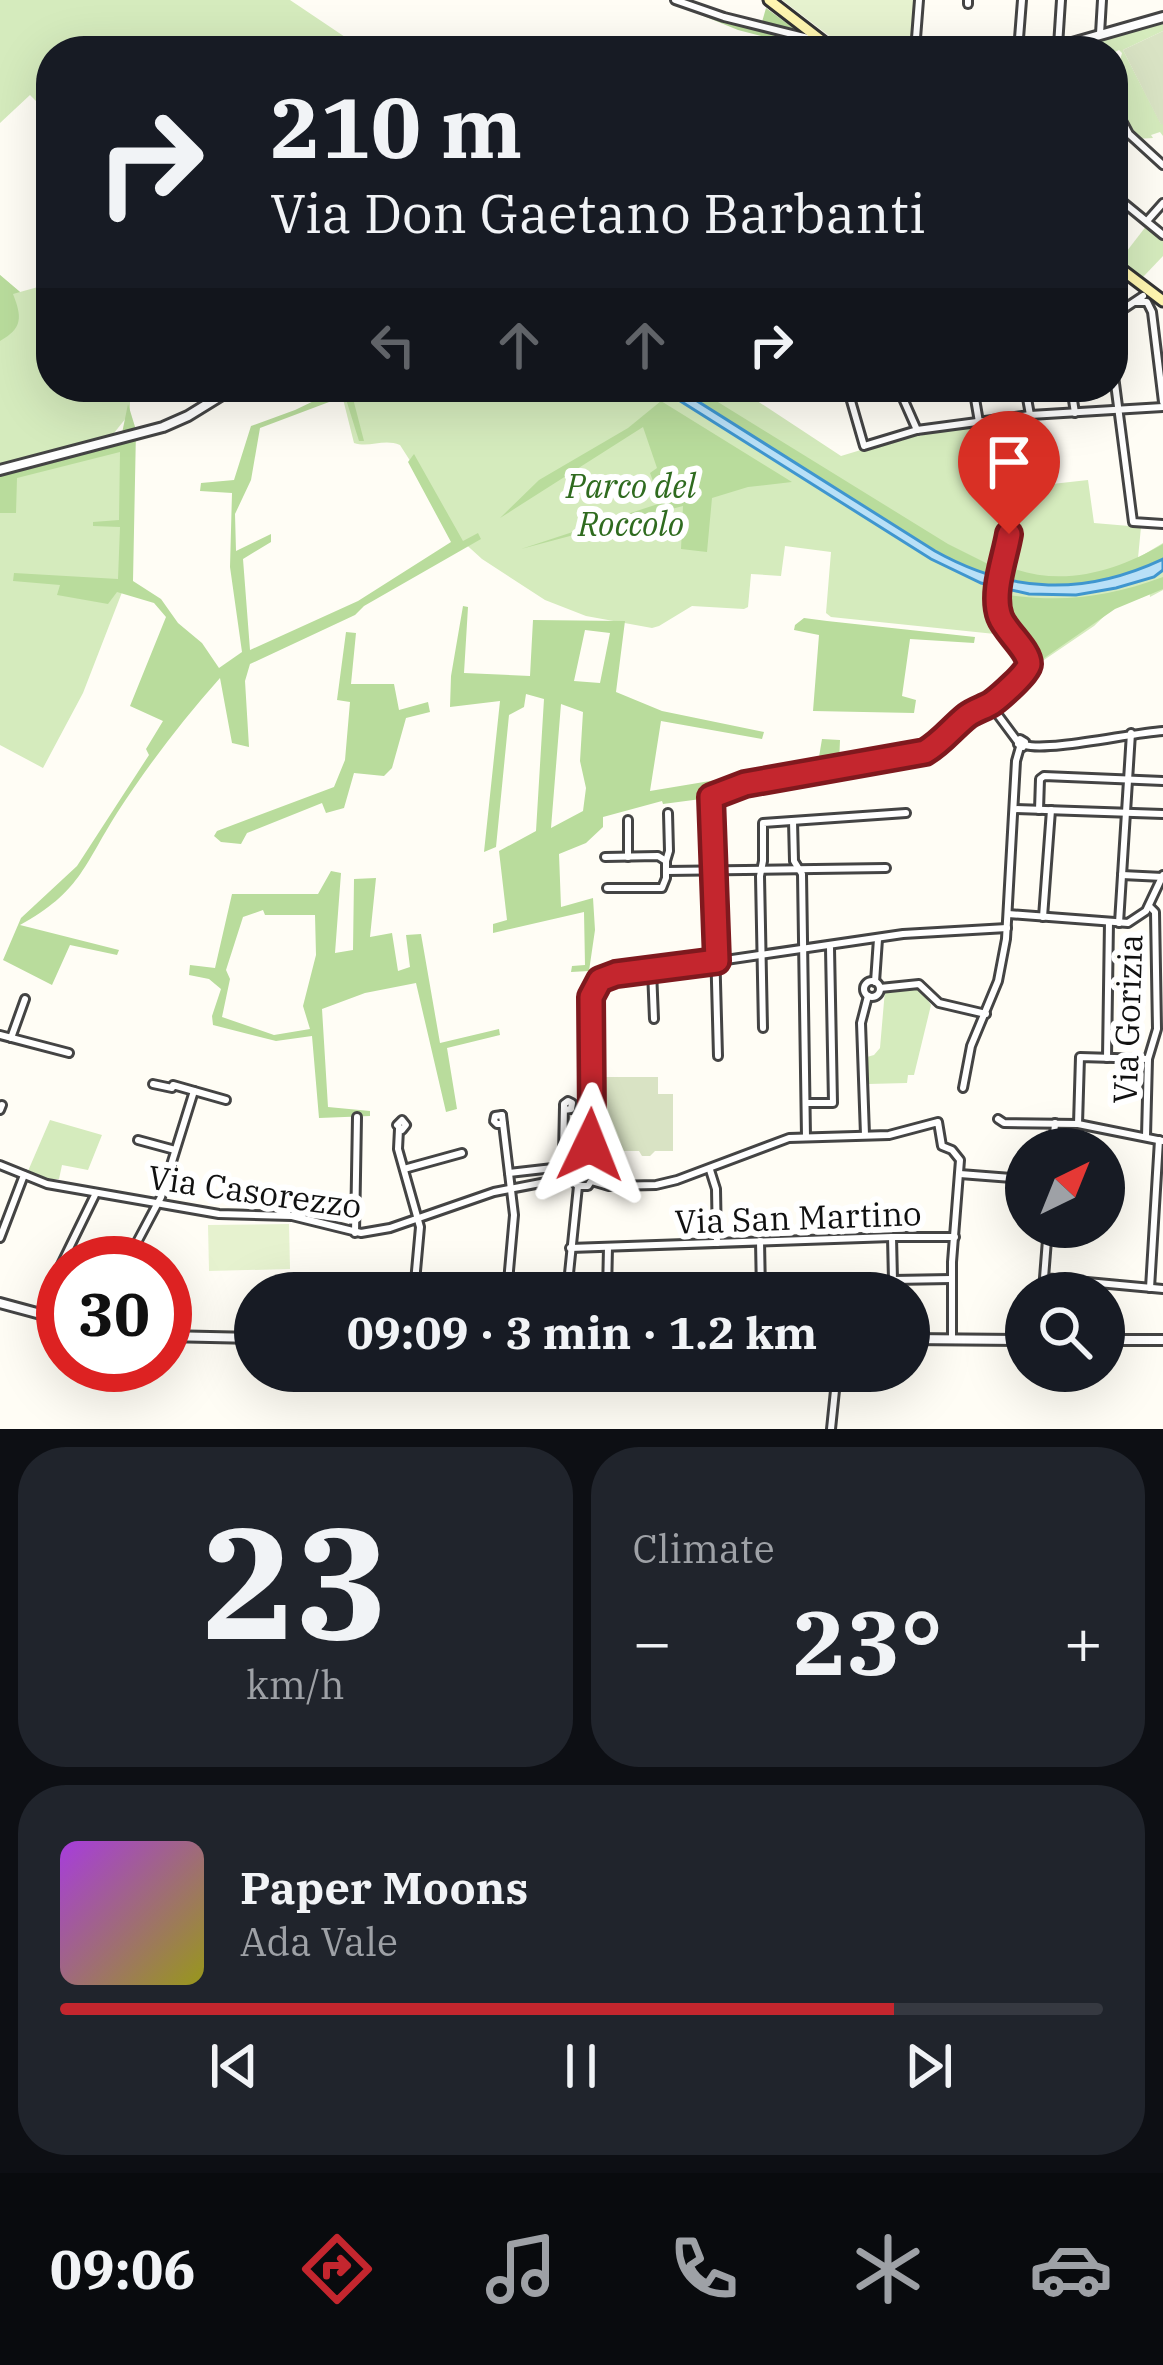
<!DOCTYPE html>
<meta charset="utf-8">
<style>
:root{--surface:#171b24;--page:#20242c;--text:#f1f3f6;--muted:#9ea1a6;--line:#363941;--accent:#c4262e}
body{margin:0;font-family:"IBM Plex Serif",serif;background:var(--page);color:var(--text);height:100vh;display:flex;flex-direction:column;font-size:45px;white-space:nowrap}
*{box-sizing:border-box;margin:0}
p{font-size:39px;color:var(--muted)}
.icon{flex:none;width:66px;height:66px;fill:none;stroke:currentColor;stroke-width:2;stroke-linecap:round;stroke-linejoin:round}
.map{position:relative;height:1429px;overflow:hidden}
.drawer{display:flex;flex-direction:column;gap:18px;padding:18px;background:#0d0f14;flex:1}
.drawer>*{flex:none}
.banner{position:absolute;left:36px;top:36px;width:1092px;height:366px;border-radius:48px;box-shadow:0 12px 48px #0002;background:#171b24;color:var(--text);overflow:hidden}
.needle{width:78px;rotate:43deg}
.tools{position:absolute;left:1005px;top:1128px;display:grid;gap:24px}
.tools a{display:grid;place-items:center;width:120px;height:120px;border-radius:50%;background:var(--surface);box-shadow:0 12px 48px #0002;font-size:60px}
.speed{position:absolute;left:36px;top:1236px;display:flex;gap:24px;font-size:60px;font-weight:700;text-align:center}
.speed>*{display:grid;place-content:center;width:156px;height:156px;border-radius:50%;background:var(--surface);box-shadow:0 12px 48px #0002;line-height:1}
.speed .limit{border:18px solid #d22;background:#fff;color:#111}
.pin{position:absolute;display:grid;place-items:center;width:102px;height:102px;color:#fff;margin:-123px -51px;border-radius:50% 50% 50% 0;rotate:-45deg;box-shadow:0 0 12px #0007}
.pin .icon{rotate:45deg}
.me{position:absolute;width:132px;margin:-66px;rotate:2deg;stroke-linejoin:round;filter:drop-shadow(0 0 9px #0008)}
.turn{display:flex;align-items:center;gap:42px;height:252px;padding:0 36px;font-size:54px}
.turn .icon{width:156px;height:156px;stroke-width:2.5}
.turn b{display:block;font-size:84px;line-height:102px}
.lanes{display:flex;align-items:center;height:114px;padding:0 36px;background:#0003;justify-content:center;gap:60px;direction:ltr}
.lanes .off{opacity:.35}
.big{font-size:90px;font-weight:700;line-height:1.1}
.drawer .tile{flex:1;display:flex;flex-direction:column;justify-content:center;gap:18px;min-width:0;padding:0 42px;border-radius:48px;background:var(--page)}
.drawer .dial{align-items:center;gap:0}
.dial b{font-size:156px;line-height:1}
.song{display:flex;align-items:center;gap:36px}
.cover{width:144px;height:144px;border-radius:18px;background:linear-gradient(135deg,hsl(280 70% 55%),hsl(60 70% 35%))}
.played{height:12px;border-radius:6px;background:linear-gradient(90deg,var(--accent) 80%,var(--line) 80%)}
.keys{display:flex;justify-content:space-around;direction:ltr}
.heat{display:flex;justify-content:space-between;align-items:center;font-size:66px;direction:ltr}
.drawer .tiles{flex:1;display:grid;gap:18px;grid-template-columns:1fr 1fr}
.tile:last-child{grid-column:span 2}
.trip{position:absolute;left:234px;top:1272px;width:696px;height:120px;border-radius:60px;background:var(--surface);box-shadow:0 12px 48px #0002;font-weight:700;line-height:120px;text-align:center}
.dock{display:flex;height:192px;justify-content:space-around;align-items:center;background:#090b0e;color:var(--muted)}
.dock .icon{width:84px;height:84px}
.dock .current{color:var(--accent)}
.dock b{font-size:54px;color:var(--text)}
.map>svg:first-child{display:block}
</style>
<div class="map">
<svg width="1163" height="1429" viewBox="0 0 1163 1429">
<rect width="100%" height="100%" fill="#fffdf5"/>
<!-- green -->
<g fill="#d5ebbd">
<polygon points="0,0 290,0 354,43 350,51 51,51 51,106 43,96 37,102 30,95 0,123"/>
<polygon points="1163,24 1163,31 1123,50 1161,124 1163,124 1163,136 1160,132 1151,135 1153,138 1136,139 1113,100 1113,67 1119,64 1122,53 1119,50 1113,53 1113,51 1089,51 1093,42"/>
<polygon points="1147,225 1163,240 1163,256 1143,277 1120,260"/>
<polygon points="0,275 20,292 38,287 51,300 51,387 126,387 130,390 130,413 110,438 124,449 126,582 83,693 43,768 0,745"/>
<path d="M340 387H736L841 456 917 433 919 436 944 429 1026 421 1015 488 1088 480 1094 523 1141 527 1138 558 1163 543V590L1150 597 1149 585 1121 600 1094 626 1041 662 1010 628 1004 633 995 634 831 617 826 613 831 552 785 546 781 576 751 574 748 607 744 609 692 606 659 626 652 628 586 616 545 600 482 559 460 539 400 445C384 438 370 448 354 443Z"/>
<polygon points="920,989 931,1005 914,1075 908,1075 907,1083 868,1084 867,1057 874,1055 880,1048 885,990"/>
<polygon points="50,1120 102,1135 88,1170 62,1165 59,1179 54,1179 53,1182 28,1171"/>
</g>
<!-- forest -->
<g fill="#b9dc9c" fill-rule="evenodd">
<polygon points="707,6 731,16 762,22 766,8 823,50 810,47 808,51 782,51 784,42 738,30 684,8"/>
<path d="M0 275 20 292 13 294C22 317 23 328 0 341Z"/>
<path d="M343 387H350L364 441H359L345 396 260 428 251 480 235 514 236 551 271 534V542L243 559 250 650 358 601 451 542 408 462 414 454 463 541 478 533 481 539 364 606 355 615 250 664 245 681 249 747 232 743 220 678C182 721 148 765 117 813 83 867 80 892 20 925L119 950 117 955 70 945 52 985 3 960 21 918 77 866 149 755 146 749 163 721 130 706 166 617 154 603 117 592 108 604 57 595 60 585 13 581 14 573 118 579 120 527 93 526V522L119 520 120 452 17 478 16 513H0V476L120 443 128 404 136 430 133 581 161 599 178 623 202 643 219 668 242 652 230 567 232 493 200 491 201 483 234 480 251 426 295 410Z"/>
<polygon points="675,387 707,387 713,399 948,544 1000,570 998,578 948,559"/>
<polygon points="661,401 792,482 748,487 712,498 707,552 681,549 683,506 521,549 661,503 650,473 657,468 643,427 500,518 539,480 628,428"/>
<path d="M1030 431 1034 432 1012 568C1064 587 1117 571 1163 544V559C1111 585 1060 590 1004 580Z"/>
<path d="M1163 577V589L1115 609 1037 663 1026 655 999 613 1001 594C1061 603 1106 598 1163 577Z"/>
<path d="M463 606 468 607 464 673 530 676 533 620 625 621 616 692 662 711 764 732 762 739 661 721 650 791 818 763 822 739 840 740 839 765 701 799 663 804 662 801 603 817V827L586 843 559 854 561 907 593 898 595 930 589 971 571 972 572 966 585 965 584 912 493 933V924L507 920 499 851 536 831 544 699 526 694 524 707 509 715 496 847 484 852 500 701 450 707 451 676ZM585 630 610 633 600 683 574 681ZM561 704 583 712 580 761 586 788 583 811 551 828Z"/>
<polygon points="804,618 827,621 975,637 974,643 910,639 902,696 916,700 914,713 813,711 819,635 794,630 795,625"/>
<polygon points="346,632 356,633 351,684 394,684 399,710 428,702 430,712 406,718 392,768 384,776 354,773 344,808 326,813 322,803 247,833 241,844 221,842 214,836 217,831 334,787 345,760 350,702 337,700"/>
<path d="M331 871 341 873 335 953 353 950 354 879 376 878 370 937 392 933 398 971 410 967 406 935 421 934 440 1043 499 1029 500 1035 447 1048 457 1109 446 1112 416 983 365 993 322 1009 328 1107 370 1111V1116L319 1118 312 1036 276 1041 213 1025 212 1016 221 989 209 979 189 975 190 965 215 968 232 894H318ZM263 910 265 915H315L316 955 303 1006 310 1029 274 1035 222 1017 230 979 226 970 243 917Z"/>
</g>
<!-- cemetery -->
<g fill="#d9e3c4">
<polygon points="1163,31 1163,124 1161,125 1123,50"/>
<polygon points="658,1077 658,1094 673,1094 673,1151 655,1151 650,1156 642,1156 639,1151 618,1151 618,1143 606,1144 602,1140 601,1077"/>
</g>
<!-- pitch -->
<g fill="#e6f2cf">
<polygon points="782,0 916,0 911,47 908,51 849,51"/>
<polygon points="289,1224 290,1269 209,1271 208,1225"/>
</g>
<!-- water -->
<path fill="#b9e0f7" stroke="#3f96cf" stroke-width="3" d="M658 387H675L935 551C1012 594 1084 596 1163 559V570L1154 577 1116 588 1076 595 1029 594 981 583 931 559Z"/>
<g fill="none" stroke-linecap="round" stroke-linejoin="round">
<defs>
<g id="minor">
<polyline points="675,0 724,17 816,40"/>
<polyline points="968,4 968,0"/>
<polyline points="1100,34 1102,0"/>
<polyline points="1080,40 1086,51"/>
<polyline points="1058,46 1061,0"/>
<polyline points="915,51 919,0"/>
<polyline points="1018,51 1022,0"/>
<polyline points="43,93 51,102"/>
<polyline points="1113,104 1129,134 1163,165"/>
<polyline points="1113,194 1163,235"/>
<polyline points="1147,221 1163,203"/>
<polyline points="1135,302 1147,302 1152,312 1163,402"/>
<polyline points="1113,316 1143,296"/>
<polyline points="1113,368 1133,522 1163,524"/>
<polyline points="847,387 864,446 917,430 1030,415 1163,407"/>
<polyline points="898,387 917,430"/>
<polyline points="973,387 979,422"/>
<polyline points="1071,387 1075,413"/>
<polyline points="993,702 995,711 1018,742"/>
<polygon points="1020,739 1025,742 1023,747 1018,744"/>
<path d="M1025 745C1048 752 1131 733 1163 731"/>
<polyline points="1014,809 1163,814"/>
<polyline points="1039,810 1040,779 1044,776 1163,781"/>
<polyline points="793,821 794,861 802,874 806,1137"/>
<polyline points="605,857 658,856 666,861 666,878 662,888 607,888"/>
<polyline points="628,857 628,820"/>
<polyline points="666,861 669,851 668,813"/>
<polyline points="666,871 886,868"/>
<polyline points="1122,875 1163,877"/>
<polyline points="1008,914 1128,923 1146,911 1163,875"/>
<polyline points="1043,917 1051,810"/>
<polyline points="1119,923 1131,733"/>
<polyline points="652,970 654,1019"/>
<circle cx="872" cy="989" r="8"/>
<polyline points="875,982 878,939"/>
<polyline points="880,988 919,984 939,1003 986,1014"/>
<polyline points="763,1028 760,876 763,861 763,823 906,813"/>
<polyline points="0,1035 69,1053"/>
<polyline points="11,1038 25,999"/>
<path d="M718 1056 711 797 736 790 745 784 925 752 942 741 970 713 993 702 1028 669C1027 645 1002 629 997 604L1030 415 1025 387"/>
<polyline points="1107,1058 1109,922"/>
<polyline points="153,1084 172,1088 173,1085 226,1100"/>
<polyline points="963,1088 971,1046 998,981 1006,939 1016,761 1020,747"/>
<polyline points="806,1103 833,1103 830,948"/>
<polyline points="0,1110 2,1105"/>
<polyline points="502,1115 514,1215 507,1293"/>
<polyline points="502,1115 495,1116 494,1121 497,1124 503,1124"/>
<polyline points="998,1119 1004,1123 1078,1124 1163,1141"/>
<polygon points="402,1120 406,1125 402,1130 397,1125"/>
<polyline points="1078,1124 1080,1057 1148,1059"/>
<polyline points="399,1129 398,1149 420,1227 414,1293"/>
<polyline points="865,1135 861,1023 868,996"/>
<polyline points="1146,1136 1148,1059 1157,1029 1155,912 1149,906"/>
<polyline points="138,1140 175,1150"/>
<polyline points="1053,1149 1055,1123"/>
<polyline points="0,1165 47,1184 219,1214 292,1216 361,1233 390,1228 494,1192 572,1177"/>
<polyline points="404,1169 462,1153"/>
<polyline points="710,1170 716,1189 717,1243"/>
<polyline points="509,1173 553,1168 560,1164 563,1157 564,1106 564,1104 568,1101 572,1103 571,1109 564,1110"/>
<polyline points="960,1174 1026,1179"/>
<polyline points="592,1181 609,1186 656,1185 677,1180 789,1138 889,1135 938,1122 942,1146 952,1150 960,1160 952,1262 952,1338"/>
<polyline points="578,1186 588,1186 593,1178 592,1171 587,1167 593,1118 590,1005 593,988 603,978 903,934 1007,928"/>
<polyline points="1048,1227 1044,1278 1163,1289"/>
<polyline points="355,1233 357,1117"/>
<polyline points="892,1237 893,1280"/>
<polyline points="0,1238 24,1175"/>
<polyline points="760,1241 761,1293"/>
<polyline points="570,1248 892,1237 955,1237"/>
<polyline points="126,1263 161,1197 194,1091"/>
<polyline points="56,1275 96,1193"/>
<polyline points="1150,1288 1159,1140"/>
<path d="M567 1293 578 1186C571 1181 570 1174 576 1168L586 1166"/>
<polyline points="607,1293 608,1247"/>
<polyline points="860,1293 894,1293 893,1280 951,1279"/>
<polyline points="831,1429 837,1371"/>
</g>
<g id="tertiary">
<polyline points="1044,51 1163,17"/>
<polyline points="0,470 163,427 188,416 235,387"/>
<polyline points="0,1303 63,1320"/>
<polyline points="165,1336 255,1338"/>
<polyline points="909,1339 1026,1340"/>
<polyline points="1104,1340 1163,1340"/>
</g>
<g id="secondary">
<polyline points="769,0 835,51"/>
<polyline points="1113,263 1163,301"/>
</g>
</defs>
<!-- minor casing -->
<use href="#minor" stroke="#444" stroke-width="12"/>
<!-- tertiary casing -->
<use href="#tertiary" stroke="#444" stroke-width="14"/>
<!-- secondary casing -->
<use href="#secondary" stroke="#333" stroke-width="15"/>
<!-- minor -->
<use href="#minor" stroke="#fff" stroke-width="6"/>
<!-- tertiary -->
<use href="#tertiary" stroke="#fff" stroke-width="8"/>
<!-- secondary -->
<use href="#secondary" stroke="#fff6b0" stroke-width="9"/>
</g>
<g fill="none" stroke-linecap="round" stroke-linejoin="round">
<defs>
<path id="route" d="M590 1145 592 1118 591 997 600 980 616 974 717 961 711 797 745 784 925 752C942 742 952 728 967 716 975 710 984 708 992 703 999 698 1029 672 1029 664 1029 650 1005 631 1000 617 991 593 1005 558 1009 534"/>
</defs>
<!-- route casing -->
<use href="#route" stroke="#7f191e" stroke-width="30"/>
<!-- route -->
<use href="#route" stroke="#c4262e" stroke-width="21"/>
</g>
<g text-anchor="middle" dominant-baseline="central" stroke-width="12" stroke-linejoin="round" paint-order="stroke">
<!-- park labels -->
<g font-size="33" font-style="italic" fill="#2f6b1f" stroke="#fff">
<text x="631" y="485">Parco del<tspan x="631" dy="38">Roccolo</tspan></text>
</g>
<!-- street labels -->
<g font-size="33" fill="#111" stroke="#fff">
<text transform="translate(1127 1019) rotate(-88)">Via Gorizia</text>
<text transform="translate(255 1191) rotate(8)">Via Casorezzo</text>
<text transform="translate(798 1217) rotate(-2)">Via San Martino</text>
</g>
</g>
</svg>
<div class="tools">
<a><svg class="needle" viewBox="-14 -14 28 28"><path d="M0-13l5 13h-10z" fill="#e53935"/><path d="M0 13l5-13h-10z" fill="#9ea1a6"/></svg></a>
<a><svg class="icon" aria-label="search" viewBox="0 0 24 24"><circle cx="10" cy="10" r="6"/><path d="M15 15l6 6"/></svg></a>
</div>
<div class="speed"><div class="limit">30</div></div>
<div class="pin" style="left:1009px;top:534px;background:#d93025"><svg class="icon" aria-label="arrive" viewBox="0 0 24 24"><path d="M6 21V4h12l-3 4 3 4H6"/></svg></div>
<svg class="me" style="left:590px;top:1145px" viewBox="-20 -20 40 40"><path d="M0-17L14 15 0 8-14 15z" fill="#c4262e" stroke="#fff" stroke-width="4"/></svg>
<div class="trip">09:09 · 3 min · 1.2 km</div>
<div class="banner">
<div class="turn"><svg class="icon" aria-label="right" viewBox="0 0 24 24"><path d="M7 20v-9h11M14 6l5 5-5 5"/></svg><div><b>210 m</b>Via Don Gaetano Barbanti</div></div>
<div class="lanes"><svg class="icon off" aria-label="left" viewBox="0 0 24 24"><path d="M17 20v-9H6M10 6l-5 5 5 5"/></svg><svg class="icon off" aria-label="ahead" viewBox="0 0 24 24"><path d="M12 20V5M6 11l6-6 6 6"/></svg><svg class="icon off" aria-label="ahead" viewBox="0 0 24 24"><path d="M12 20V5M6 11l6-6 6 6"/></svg><svg class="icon" aria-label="right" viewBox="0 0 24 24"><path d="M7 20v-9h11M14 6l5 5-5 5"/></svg></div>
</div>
</div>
<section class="drawer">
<div class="tiles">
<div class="tile dial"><b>23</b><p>km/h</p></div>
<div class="tile"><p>Climate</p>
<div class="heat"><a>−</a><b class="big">23°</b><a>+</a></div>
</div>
<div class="tile">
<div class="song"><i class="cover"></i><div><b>Paper Moons</b><p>Ada Vale</p></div></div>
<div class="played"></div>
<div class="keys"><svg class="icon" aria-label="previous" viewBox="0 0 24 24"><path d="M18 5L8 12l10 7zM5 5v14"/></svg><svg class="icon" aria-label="pause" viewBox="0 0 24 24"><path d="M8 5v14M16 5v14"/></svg><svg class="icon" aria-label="next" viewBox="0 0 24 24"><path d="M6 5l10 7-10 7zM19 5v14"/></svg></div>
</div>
</div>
</section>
<nav class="dock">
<b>09:06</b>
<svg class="icon current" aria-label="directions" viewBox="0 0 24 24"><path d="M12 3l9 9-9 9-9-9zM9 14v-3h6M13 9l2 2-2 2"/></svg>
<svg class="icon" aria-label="music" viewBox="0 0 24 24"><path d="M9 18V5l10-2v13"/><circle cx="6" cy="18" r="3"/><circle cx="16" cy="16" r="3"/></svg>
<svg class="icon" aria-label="phone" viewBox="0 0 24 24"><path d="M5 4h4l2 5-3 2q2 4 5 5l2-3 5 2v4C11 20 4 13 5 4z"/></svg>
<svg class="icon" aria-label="climate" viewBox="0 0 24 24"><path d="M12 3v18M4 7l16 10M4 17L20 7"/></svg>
<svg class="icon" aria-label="car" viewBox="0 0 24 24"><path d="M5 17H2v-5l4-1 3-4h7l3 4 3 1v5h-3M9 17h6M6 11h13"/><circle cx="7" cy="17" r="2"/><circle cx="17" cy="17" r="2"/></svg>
</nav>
